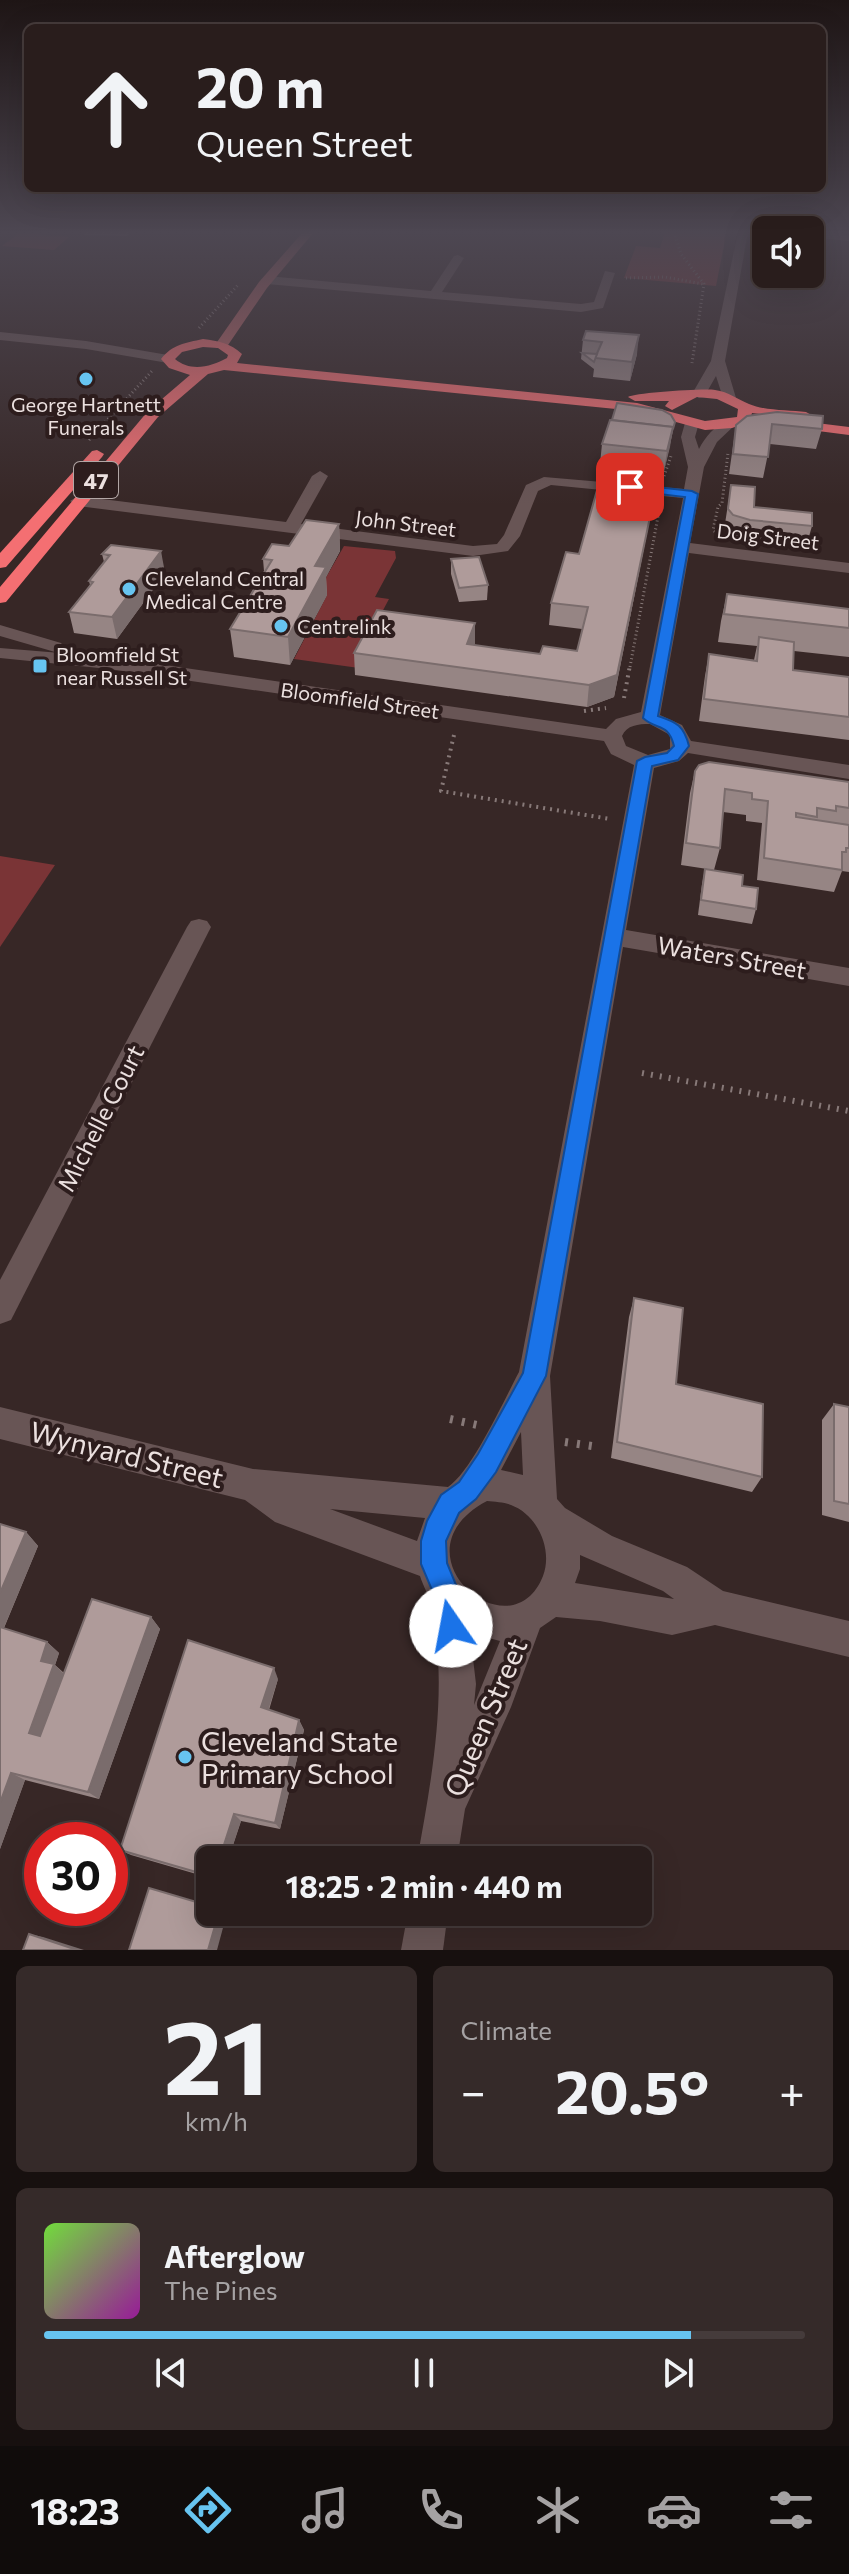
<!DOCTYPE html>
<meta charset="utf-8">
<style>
:root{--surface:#291d1c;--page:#352a29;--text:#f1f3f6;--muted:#a5a2a3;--line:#453b3b;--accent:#67c4f0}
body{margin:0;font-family:Commissioner,sans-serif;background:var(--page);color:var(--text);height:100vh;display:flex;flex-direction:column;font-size:30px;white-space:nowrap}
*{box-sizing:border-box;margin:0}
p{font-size:26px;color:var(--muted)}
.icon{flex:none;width:44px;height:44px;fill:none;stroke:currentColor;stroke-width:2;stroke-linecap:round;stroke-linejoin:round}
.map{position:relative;height:1950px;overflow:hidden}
.details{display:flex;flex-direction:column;gap:16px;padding:16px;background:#17100f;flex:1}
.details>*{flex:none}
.guide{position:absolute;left:24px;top:24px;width:802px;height:168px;border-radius:12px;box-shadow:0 8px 32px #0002,0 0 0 2px var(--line);background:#291d1c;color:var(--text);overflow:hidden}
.buttons{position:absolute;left:752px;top:216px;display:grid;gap:16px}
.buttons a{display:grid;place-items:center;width:72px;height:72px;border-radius:12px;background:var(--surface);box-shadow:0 8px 32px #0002,0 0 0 2px var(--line);font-size:40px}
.speed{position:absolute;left:24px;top:1822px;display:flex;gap:16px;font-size:40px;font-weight:700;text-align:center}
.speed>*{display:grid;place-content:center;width:104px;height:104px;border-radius:50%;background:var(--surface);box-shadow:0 8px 32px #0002,0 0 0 2px var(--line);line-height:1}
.speed .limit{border:12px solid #d22;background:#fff;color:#111}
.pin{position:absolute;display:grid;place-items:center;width:68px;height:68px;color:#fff;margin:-34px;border-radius:16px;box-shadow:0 4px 12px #0006}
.me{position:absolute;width:88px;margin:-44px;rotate:348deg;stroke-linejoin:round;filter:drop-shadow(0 0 6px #0008)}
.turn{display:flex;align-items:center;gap:28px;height:168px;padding:0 40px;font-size:36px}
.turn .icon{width:104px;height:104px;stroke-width:2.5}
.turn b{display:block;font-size:56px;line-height:68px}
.big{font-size:60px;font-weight:700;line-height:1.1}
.details .widget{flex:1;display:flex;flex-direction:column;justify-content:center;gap:12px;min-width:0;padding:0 28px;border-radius:12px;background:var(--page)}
.details .dial{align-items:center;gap:0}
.dial b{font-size:104px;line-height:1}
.song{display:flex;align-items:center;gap:24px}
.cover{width:96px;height:96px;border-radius:12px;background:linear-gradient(135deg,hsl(100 70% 55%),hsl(300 70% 35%))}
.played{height:8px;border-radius:4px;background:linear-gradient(90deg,var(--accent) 85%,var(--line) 85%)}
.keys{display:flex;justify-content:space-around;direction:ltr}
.heat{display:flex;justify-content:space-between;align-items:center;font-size:44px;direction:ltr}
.details .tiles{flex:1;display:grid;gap:16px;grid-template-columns:1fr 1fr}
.widget:last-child{grid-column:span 2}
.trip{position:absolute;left:196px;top:1846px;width:456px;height:80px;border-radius:12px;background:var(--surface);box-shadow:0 8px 32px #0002,0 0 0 2px var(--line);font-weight:700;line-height:80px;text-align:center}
.dock{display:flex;height:128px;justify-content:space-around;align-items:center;background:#100c0b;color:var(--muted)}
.dock .icon{width:56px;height:56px}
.dock .on{color:var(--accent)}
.dock b{font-size:36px;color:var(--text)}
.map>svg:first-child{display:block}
</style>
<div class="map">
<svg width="849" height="1950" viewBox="0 0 849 1950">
<rect width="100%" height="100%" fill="#372726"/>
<!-- green -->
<g fill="#7a3436">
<polygon points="665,232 719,232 726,235 716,286 624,278 636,246 660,248"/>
<polygon points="19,233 69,237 54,250 2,246"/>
<polygon points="344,546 395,551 396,558 375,597 389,599 373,629 359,668 294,659 327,595 317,593"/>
<polygon points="0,856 55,865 0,947"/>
</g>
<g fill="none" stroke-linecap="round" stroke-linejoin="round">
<!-- path-far3 -->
<g stroke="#877978" stroke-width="3" stroke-dasharray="1 3" stroke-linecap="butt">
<polyline points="674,232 681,254 704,284 692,363"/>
<polyline points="626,278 665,277 703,284"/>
<polyline points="199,328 238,285"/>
<polyline points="89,440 152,371"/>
<polyline points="664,476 671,456"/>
<polyline points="718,534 713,530 718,507 722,503 728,453"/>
<polyline points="630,667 659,511 656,508"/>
</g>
<!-- path-far2 -->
<g stroke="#877978" stroke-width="4" stroke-dasharray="2 5" stroke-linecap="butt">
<polyline points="624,698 630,665"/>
<polyline points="584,711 606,708"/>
<polyline points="454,735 441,791 610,819"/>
</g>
<!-- path-far1 -->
<polyline stroke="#877978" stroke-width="6" stroke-dasharray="2 7" stroke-linecap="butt" points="642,1073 849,1111"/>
<!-- path -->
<g stroke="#877978" stroke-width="8" stroke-dasharray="3 9" stroke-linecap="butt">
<polyline points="450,1419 477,1425"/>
<polyline points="565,1442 592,1446"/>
</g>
<!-- minor -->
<g fill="#685555" fill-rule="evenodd">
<polygon points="738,232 748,232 725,361 736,398 724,401 716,376 704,397 699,398 692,394 711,361"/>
<polygon points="810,232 849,235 849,241 810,237"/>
<polygon points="458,255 464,258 442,292 581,304 594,302 605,271 615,273 603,308 581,312 267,284 261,280 267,276 431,291 454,256"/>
<polygon points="0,332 86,341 168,355 175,359 168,363 86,349 0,340"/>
<path d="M692 419 699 423 695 437 699 449C705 437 715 425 728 421L735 425 717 442 704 467 690 543 849 563V573L689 553 660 715 682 725 691 741 849 765V779L688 753 679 761 654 768 626 930 849 968V986L623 947 550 1376 557 1499 565 1508 612 1536 687 1567 723 1591 849 1621V1657L715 1625 672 1635 600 1621 556 1617 540 1628 511 1707 465 1809 457 1860H417C432 1778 449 1687 431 1604 429 1595 423 1586 420 1576L275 1522 245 1500 0 1439V1407L253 1469 448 1487C472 1471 504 1400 519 1372L634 765 611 754 604 741 109 669 0 658V648L109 657 606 729 616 719 641 712 683 498 551 485 538 491 520 536 508 551 473 556 78 506 70 501 78 496 286 522 312 476 320 471 328 476 301 524 473 546 497 544 504 535 526 485 544 477 684 489 688 467 681 437 685 423ZM650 724 670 735V749L648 755 626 746 622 736C627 725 638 724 650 724ZM521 1432 523 1475 501 1470ZM487 1501C495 1502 504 1502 511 1505 538 1515 553 1550 543 1576 511 1657 389 1553 487 1501ZM330 1509 425 1518 417 1541ZM580 1555 663 1591 674 1599 575 1583 580 1569ZM470 1633 500 1641 474 1705 476 1684Z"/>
<polygon points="0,625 61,643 64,647 55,652 0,636"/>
<polygon points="199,919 207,921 211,927 11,1320 0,1324 0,1280 187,927 191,921"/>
<polygon points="408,1912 448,1912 443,1950 401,1950"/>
</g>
<!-- major -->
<polygon fill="#bc6566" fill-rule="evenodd" points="303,232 314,232 267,288 226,348 216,348 215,345 259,282"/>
<!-- highway -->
<g fill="#f46f72" fill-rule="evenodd">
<path d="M203 339C219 341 230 343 242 354L237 363 637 403 705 421 737 417 738 409 717 399 697 397 672 410 665 406 669 401H635L628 397C634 393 704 388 715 390 729 392 737 399 749 404 765 411 789 410 806 412L813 416 806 420 752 413 749 422 732 428 705 430 636 411 224 370 208 374 158 417 6 602 0 603V587L148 411 190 375 169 368 161 359C173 344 185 343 203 339ZM203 347 218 348 228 355 227 358C211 367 190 372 175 359L182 352Z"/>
<polygon points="792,420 849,427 849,435 787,427 785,424"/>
<polygon points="97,450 104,454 102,457 6,567 0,568 0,553 92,451"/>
</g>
</g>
<!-- wall -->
<g fill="#968584">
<polygon points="83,232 131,232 127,236 84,235"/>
<polygon points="586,331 637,354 630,381 593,377 594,369 581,359 583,340"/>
<polygon points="747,416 822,429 816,449 770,444 763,478 729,474 736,425"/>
<polygon points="675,422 664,471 600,464 602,444"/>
<polygon points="731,485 754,507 812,526 806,547 746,541 729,536 724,530"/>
<polygon points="656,488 614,697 587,707 355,675 354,653 474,645 540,654 577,651 582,629 549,625 551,603 579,554"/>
<polygon points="339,524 340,551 326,577 327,595 290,665 234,657 230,629 264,571 263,559"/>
<polygon points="102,554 165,573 117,639 74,633 69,612 90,585 89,581 104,562"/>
<polygon points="451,559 488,585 487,600 459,602 451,574"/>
<polygon points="727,594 849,609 849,657 794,651 793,670 849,677 849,740 699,721 705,676 709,654 754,660 757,646 718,642 721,621"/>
<polygon points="695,771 849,782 849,872 842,871 834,892 757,880 762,823 746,821 746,815 723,812 720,848 714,870 681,865 690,793"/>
<polygon points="705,869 742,886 756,909 752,924 698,915 702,884"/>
<polygon points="634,1298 676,1384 762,1477 752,1492 611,1458 629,1317"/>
<polygon points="834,1404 849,1407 849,1522 822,1515 822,1420"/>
<polygon points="0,1524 26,1532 38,1546 4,1628 47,1642 59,1653 55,1665 64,1673 151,1617 160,1629 99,1799 25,1780 0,1849"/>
<polygon points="278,1679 269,1710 299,1720 304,1730 280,1829 241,1821 228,1860 210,1860 210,1878 131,1855 120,1850"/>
</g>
<!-- shaded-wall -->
<g fill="#7a6c6c">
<polygon points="639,335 637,354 630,381 632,362"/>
<polygon points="673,427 670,447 664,471 667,451"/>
<polygon points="656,488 614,697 587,707 589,685"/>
<polygon points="339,524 340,551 326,577 327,595 290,665 288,637 315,566"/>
<polygon points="161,551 165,573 117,639 112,617"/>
<polygon points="475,623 475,644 467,644"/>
<polygon points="26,1532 38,1546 0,1637 0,1593"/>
<polygon points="151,1617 160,1629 99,1799 88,1792"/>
<polygon points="47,1642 59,1653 55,1665 65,1675 41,1741 29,1733 41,1661"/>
<polygon points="274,1668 278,1679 266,1717 261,1707"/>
<polygon points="299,1720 304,1730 280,1829 275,1823"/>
<polygon points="11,1773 25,1780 0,1849 0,1803"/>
<polygon points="234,1814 241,1821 228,1860 219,1860"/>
<polygon points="219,1912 227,1913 217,1950 208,1950"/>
<polygon points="29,1934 43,1937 84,1950 77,1950"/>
</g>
<!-- building -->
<g fill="#af9b9a" stroke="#7a6c6c" stroke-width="2">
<polygon points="586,331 639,335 632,362 595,358 602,342 583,340"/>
<polygon points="582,353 597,354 594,362"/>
<polygon points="617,403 662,410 671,415 675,422 673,429 673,427 612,420"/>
<polygon points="777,412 823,416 822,429 772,424 768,457 733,454 736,425 747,416"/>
<polygon points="610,420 673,427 667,451 602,444"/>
<polygon points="601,476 647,481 656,488 617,675 589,685 354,653 377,610 475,623 467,644 540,654 543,646 577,651 588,607 551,603 566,552 579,554"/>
<polygon points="731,485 755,487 754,507 812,513 812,526 750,520 733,515 728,509"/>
<polygon points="306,520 339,524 315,566 326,567 288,637 230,629 272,560 263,559 272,544 289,546"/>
<polygon points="111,545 161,551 112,617 69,612 93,582 89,581 110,555 102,554"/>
<polygon points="479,557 488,585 459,588 451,559"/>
<polygon points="727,594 849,609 849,628 724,614"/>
<polygon points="759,637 794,642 793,670 849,677 849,717 704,699 709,654 757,661"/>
<polygon points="709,762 849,782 849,808 836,806 836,811 817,808 817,817 796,813 796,817 849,825 849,848 846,848 846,852 842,852 842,870 764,858 768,801 752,799 752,793 725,789 720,848 686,843 695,771 699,765"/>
<polygon points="705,869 743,875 742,886 758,888 756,909 701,900"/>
<polygon points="634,1298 683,1308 676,1384 763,1404 762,1477 617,1442"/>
<polygon points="834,1404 849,1407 849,1504 834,1501"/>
<polygon points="0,1524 26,1532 0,1593"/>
<polygon points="92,1599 151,1617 88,1792 11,1773 0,1803 0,1627 47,1642 41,1661 54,1664 29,1733 40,1736"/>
<polygon points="188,1640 274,1668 261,1707 299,1720 275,1823 234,1814 219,1860 210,1860 210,1876 120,1850"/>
<polygon points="149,1888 210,1906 210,1912 219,1912 208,1950 129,1950"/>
<polygon points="29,1934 77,1950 23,1950"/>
</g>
<!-- sky -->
<linearGradient id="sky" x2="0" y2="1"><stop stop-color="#1e1515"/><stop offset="0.46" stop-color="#4d4752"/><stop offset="1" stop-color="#4d4752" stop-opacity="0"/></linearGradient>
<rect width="849" height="505" fill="url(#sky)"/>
<!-- route -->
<path fill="#1a73e8" stroke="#114b97" stroke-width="2" d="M630 484 692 491 698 494 658 716C677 722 684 726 689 746L678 760 652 766 546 1376 496 1472 476 1499 459 1513 446 1541 447 1563 461 1597 464 1626 461 1635 451 1639 441 1635 435 1597 421 1564V1541L427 1521 441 1495 459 1482 478 1454 523 1373 637 761 645 757 667 753 674 746C668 722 657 731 643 718L685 497 626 490V485Z"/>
<!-- markers -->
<g fill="#67c4f0" stroke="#2d1d1d" stroke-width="3">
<circle cx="86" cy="379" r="8"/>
<circle cx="129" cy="589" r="8"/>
<circle cx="281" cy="626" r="8"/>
<rect x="32" y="658" width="16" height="16" rx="4"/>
<circle cx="185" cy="1757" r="8"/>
</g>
<g text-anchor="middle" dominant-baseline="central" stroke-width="8" stroke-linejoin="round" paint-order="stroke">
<!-- far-poi labels -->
<g font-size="20" fill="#ebe0df" stroke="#2d1d1d" text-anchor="start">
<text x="86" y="404" text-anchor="middle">George Hartnett<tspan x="86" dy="23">Funerals</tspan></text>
<text x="145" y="578">Cleveland Central<tspan x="145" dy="23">Medical Centre</tspan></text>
<text x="297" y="626">Centrelink</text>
<text x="56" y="654">Bloomfield St<tspan x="56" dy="23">near Russell St</tspan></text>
</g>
<!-- far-street labels -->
<g font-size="20" fill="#ebe0df" stroke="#2d1d1d">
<text transform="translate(406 523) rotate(7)">John Street</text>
<text transform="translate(768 536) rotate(7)">Doig Street</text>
<text transform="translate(360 700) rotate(8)">Bloomfield Street</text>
</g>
<!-- shield labels -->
<rect fill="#2d1d1d" stroke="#b2a6a5" stroke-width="2" x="74" y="462" width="44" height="36" rx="6"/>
<g font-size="22" font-weight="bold" fill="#ebe0df">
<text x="96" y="480">47</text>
</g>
<!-- street labels -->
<g font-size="24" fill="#ebe0df" stroke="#2d1d1d">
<text transform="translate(732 957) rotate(10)">Waters Street</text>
<text transform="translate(100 1118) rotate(-63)">Michelle Court</text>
</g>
<!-- near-street labels -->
<g font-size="28" fill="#ebe0df" stroke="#2d1d1d">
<text transform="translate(127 1454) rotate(14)">Wynyard Street</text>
<text transform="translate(485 1717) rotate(-67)">Queen Street</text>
</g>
<!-- near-poi labels -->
<g font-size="28" fill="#ebe0df" stroke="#2d1d1d" text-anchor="start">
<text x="201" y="1741">Cleveland State<tspan x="201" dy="32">Primary School</tspan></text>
</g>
</g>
</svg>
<div class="buttons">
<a><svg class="icon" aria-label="sound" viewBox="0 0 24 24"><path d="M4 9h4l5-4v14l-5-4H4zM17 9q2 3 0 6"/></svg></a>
</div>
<div class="speed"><div class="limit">30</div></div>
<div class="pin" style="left:630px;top:487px;background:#d93025"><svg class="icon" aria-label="arrive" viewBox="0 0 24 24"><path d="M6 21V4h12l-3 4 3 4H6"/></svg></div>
<svg class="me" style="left:451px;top:1626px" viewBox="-20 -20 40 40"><circle r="19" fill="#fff"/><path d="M0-13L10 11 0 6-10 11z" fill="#1a73e8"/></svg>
<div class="trip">18:25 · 2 min · 440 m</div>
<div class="guide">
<div class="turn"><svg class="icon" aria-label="ahead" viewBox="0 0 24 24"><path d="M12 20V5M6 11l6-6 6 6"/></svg><div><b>20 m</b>Queen Street</div></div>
</div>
</div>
<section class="details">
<div class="tiles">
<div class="widget dial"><b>21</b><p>km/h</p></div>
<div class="widget"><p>Climate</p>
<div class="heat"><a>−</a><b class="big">20.5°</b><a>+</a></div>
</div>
<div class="widget">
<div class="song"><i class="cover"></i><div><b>Afterglow</b><p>The Pines</p></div></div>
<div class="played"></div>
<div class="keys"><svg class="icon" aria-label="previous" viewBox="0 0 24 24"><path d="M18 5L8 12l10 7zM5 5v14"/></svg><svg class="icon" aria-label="pause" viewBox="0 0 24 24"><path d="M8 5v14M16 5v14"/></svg><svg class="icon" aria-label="next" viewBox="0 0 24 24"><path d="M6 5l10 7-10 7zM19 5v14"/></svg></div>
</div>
</div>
</section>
<nav class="dock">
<b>18:23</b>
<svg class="icon on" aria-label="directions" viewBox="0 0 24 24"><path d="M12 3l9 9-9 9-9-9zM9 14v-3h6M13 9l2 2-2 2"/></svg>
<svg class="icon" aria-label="music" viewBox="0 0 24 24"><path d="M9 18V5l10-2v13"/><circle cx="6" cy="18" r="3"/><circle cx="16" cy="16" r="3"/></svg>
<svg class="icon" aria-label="phone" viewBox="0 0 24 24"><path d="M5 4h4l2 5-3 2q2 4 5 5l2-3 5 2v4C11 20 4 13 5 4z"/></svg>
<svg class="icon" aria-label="climate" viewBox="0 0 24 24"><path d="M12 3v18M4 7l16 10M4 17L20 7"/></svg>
<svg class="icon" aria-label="car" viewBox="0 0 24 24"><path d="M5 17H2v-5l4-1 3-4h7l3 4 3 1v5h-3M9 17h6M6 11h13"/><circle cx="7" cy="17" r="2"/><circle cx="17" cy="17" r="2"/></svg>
<svg class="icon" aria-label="filters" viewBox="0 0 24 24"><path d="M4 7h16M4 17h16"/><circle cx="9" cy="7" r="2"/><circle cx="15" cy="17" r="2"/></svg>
</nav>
